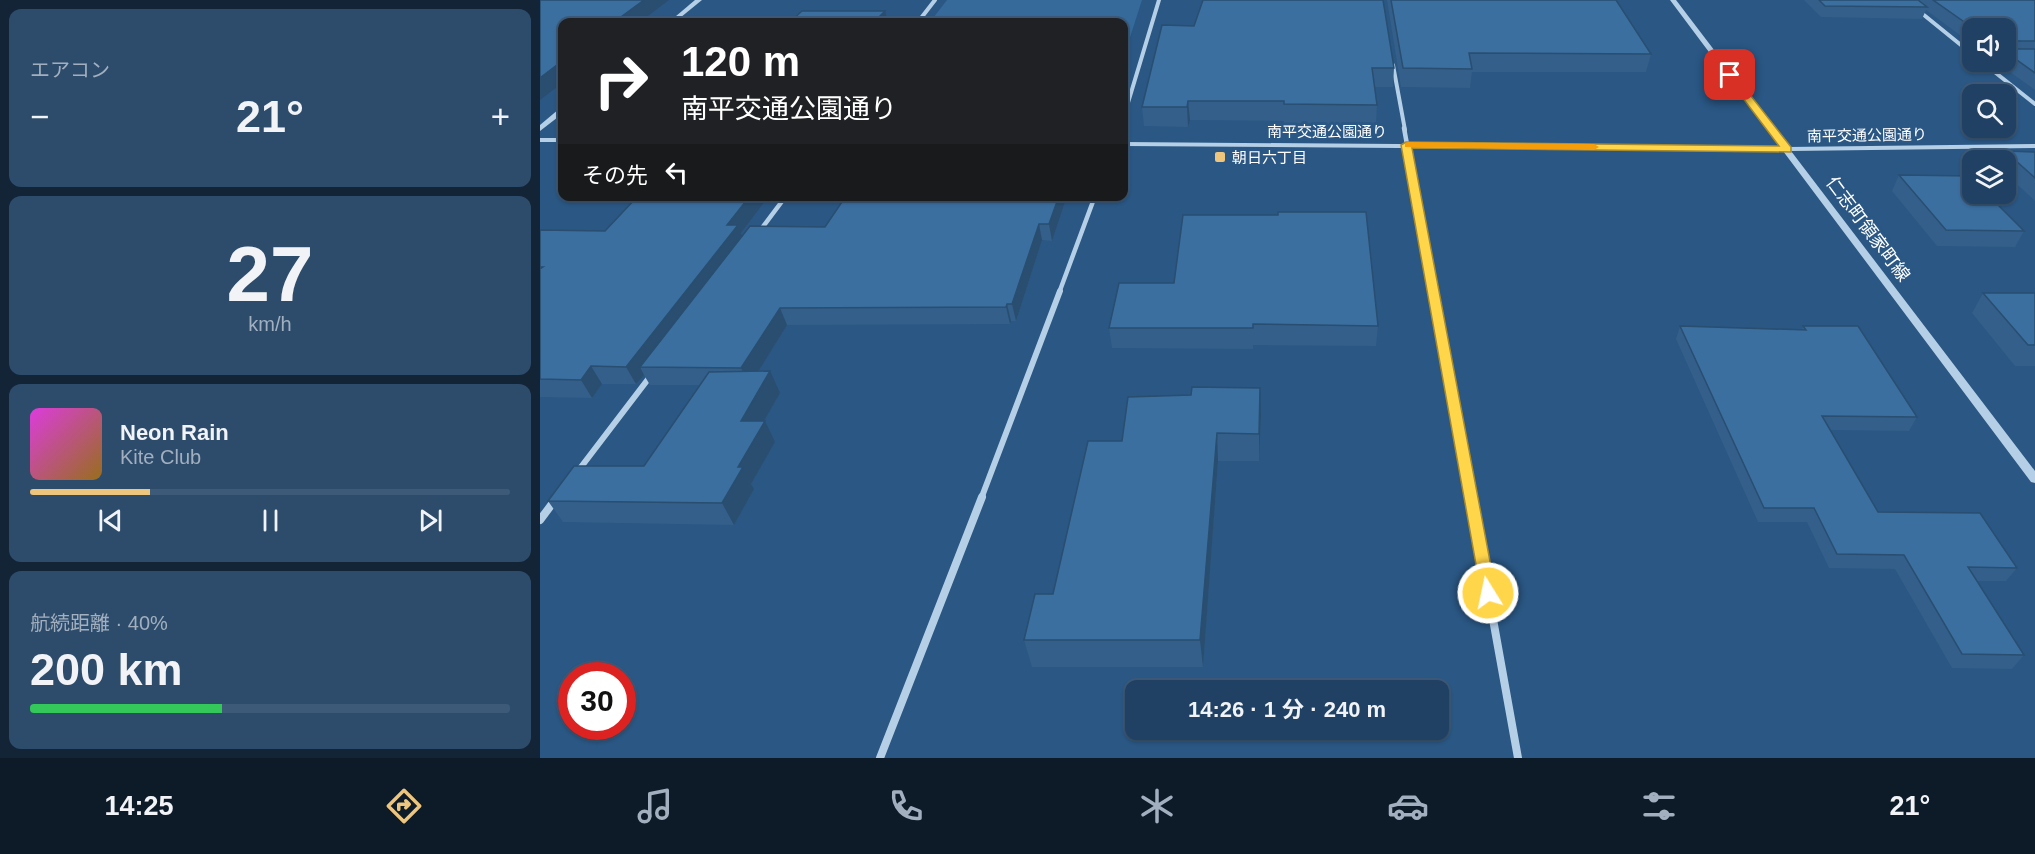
<!DOCTYPE html>
<html lang="ja">
<meta charset="utf-8">
<style>
:root{--surface:#204163;--page:#2d4c6c;--text:#f1f3f6;--muted:#a2afbe;--line:#3d5a78;--accent:#edc57d}
body{margin:0;font-family:Helvetica,"Noto Sans JP",sans-serif;background:var(--page);color:var(--text);height:100vh;display:flex;flex-direction:column;font-size:22px;white-space:nowrap}
*{box-sizing:border-box;margin:0}
p{font-size:20px;color:var(--muted)}
.icon{flex:none;width:33px;height:33px;fill:none;stroke:currentColor;stroke-width:2;stroke-linecap:round;stroke-linejoin:round}
.map{position:relative;flex:1;overflow:hidden}
.sheet{display:flex;flex-direction:column;gap:9px;padding:9px;background:#122436;width:540px}
.sheet>*{flex:none}
.top-card{position:absolute;left:18px;top:18px;width:570px;height:183px;border-radius:12px;box-shadow:0 2px 4px #0004,0 0 0 2px var(--line);background:#202124;color:#fff;overflow:hidden}
.controls{position:absolute;left:1422px;top:18px;display:grid;gap:12px}
.controls a{display:grid;place-items:center;width:54px;height:54px;border-radius:12px;background:var(--surface);box-shadow:0 2px 4px #0004,0 0 0 2px var(--line);font-size:30px}
.speed{position:absolute;left:18px;top:662px;display:flex;gap:12px;font-size:30px;font-weight:700;text-align:center}
.speed>*{display:grid;place-content:center;width:78px;height:78px;border-radius:50%;background:var(--surface);box-shadow:0 2px 4px #0004,0 0 0 2px var(--line);line-height:1}
.speed .limit{border:9px solid #d22;background:#fff;color:#111}
.pin{position:absolute;display:grid;place-items:center;width:51px;height:51px;color:#fff;margin:-26px;border-radius:12px;box-shadow:0 3px 9px #0006}
.me{position:absolute;width:66px;margin:-33px;rotate:350deg;stroke-linejoin:round;filter:drop-shadow(0 0 4px #0008)}
.turn{display:flex;align-items:center;gap:21px;height:126px;padding:0 24px;font-size:27px}
.turn .icon{width:78px;height:78px;stroke-width:2.5}
.turn b{display:block;font-size:42px;line-height:51px}
.then{display:flex;align-items:center;height:57px;padding:0 24px;background:#0003;gap:12px;font-size:22px}
.big{font-size:45px;font-weight:700;line-height:1.1}
.sheet .tile{flex:1;display:flex;flex-direction:column;justify-content:center;gap:9px;min-width:0;padding:0 21px;border-radius:12px;background:var(--page)}
.sheet .dial{align-items:center;gap:0}
.dial b{font-size:78px;line-height:1}
.song{display:flex;align-items:center;gap:18px}
.cover{width:72px;height:72px;border-radius:9px;background:linear-gradient(135deg,hsl(300 70% 55%),hsl(40 70% 35%))}
.played{height:6px;border-radius:3px;background:linear-gradient(90deg,var(--accent) 25%,var(--line) 25%)}
.keys{display:flex;justify-content:space-around;direction:ltr}
.heat{display:flex;justify-content:space-between;align-items:center;font-size:33px;direction:ltr}
.charge{height:9px;border-radius:4px;background:linear-gradient(90deg,#34c759 40%,var(--line) 0)}
.trip{position:absolute;left:585px;top:680px;width:324px;height:60px;border-radius:12px;background:var(--surface);box-shadow:0 2px 4px #0004,0 0 0 2px var(--line);font-weight:700;line-height:60px;text-align:center}
.dock{display:flex;height:96px;justify-content:space-around;align-items:center;background:#0d1a28;color:var(--muted)}
.dock .icon{width:42px;height:42px}
.dock .active{color:var(--accent)}
.dock b{font-size:27px;color:var(--text)}
main{display:flex;flex:1;min-height:0}
.map>svg:first-child{display:block}
</style>
<main>
<section class="sheet">
<div class="tile"><p>エアコン</p>
<div class="heat"><a>−</a><b class="big">21°</b><a>+</a></div>
</div>
<div class="tile dial"><b>27</b><p>km/h</p></div>
<div class="tile">
<div class="song"><i class="cover"></i><div><b>Neon Rain</b><p>Kite Club</p></div></div>
<div class="played"></div>
<div class="keys"><svg class="icon" aria-label="previous" viewBox="0 0 24 24"><path d="M18 5L8 12l10 7zM5 5v14"/></svg><svg class="icon" aria-label="pause" viewBox="0 0 24 24"><path d="M8 5v14M16 5v14"/></svg><svg class="icon" aria-label="next" viewBox="0 0 24 24"><path d="M6 5l10 7-10 7zM19 5v14"/></svg></div>
</div>
<div class="tile"><p>航続距離 · 40%</p><b class="big">200 km</b><div class="charge"></div></div>
</section>
<div class="map">
<svg width="1495" height="758" viewBox="0 0 1495 758">
<rect width="100%" height="100%" fill="#2a5784"/>
<!-- green -->
<polygon fill="#356a9b" points="407,0 602,0 584,56 584,22 390,22"/>
<g fill="none" stroke-linecap="round" stroke-linejoin="round">
<!-- minor-far3 -->
<g stroke="#b5cfe7" stroke-width="4">
<polyline points="1379,11 1432,54"/>
<polyline points="378,22 395,0"/>
<polyline points="1442,62 1495,104"/>
<polyline points="853,65 865,130"/>
<polyline points="584,116 619,0"/>
</g>
<!-- minor-far2 -->
<g stroke="#b5cfe7" stroke-width="4.5">
<polyline points="864,128 894,293"/>
<polyline points="219,232 246,196"/>
<polyline points="519,293 555,196"/>
</g>
<!-- minor-far1 -->
<g stroke="#b5cfe7" stroke-width="6">
<polyline points="894,291 931,499"/>
<polyline points="38,471 112,374"/>
<polyline points="441,499 520,291"/>
</g>
<!-- minor -->
<g stroke="#b5cfe7" stroke-width="8">
<polyline points="931,497 978,758"/>
<polyline points="0,520 15,500"/>
<polyline points="340,758 442,497"/>
</g>
<!-- tertiary -->
<g fill="#b5cfe7" fill-rule="evenodd">
<polygon points="155,0 162,0 135,22 129,22"/>
<polygon points="1130,0 1136,0 1248,147 1495,144 1495,148 1251,151 1495,471 1495,483 1491,482 1243,151 584,146 584,142 1240,147"/>
<polygon points="19,109 22,109 22,114 0,131 0,125"/>
<rect x="0" y="138" width="22" height="4"/>
</g>
</g>
<!-- wall -->
<g fill="#335f8a">
<polygon points="847,0 1076,0 1111,54 1106,72 932,72 930,88 861,87"/>
<polygon points="1264,0 1495,0 1495,90 1456,62 1466,62 1466,28 1432,28 1432,44 1386,10 1382,19 1281,17"/>
<polygon points="622,25 854,68 853,87 835,87 837,105 836,124 744,124 744,121 650,120 648,127 604,126 602,107"/>
<polygon points="1465,151 1495,152 1495,201 1466,174 1466,160 1460,160"/>
<polygon points="1359,175 1484,231 1475,247 1397,246 1352,191"/>
<polygon points="98,196 229,196 201,233 202,235 285,227 527,196 512,241 502,240 476,321 471,321 470,324 247,325 218,371 240,393 224,421 235,442 211,484 214,489 194,525 23,522 8,501 104,466 159,385 110,385 104,375 96,384 62,384 52,398 0,397 0,230 65,231"/>
<polygon points="579,283 838,326 836,346 713,345 713,349 572,348 569,328"/>
<polygon points="1443,293 1495,293 1495,366 1475,366 1432,313"/>
<polygon points="1140,326 1262,330 1263,326 1377,417 1369,431 1290,430 1338,512 1477,568 1466,581 1437,581 1484,655 1472,669 1412,668 1355,569 1289,568 1267,522 1218,522 1136,339"/>
<polygon points="721,415 719,461 678,461 663,667 492,667 484,640 513,594 582,441"/>
</g>
<!-- shaded-wall -->
<g fill="#294e70">
<polygon points="104,0 129,0 100,22 74,22"/>
<polygon points="345,11 348,22 334,22"/>
<polygon points="22,61 22,83 0,100 0,78"/>
<polygon points="648,101 650,120 648,127 647,107"/>
<polygon points="210,196 229,196 201,233 205,242 100,367 104,375 96,384 86,367 187,225"/>
<polygon points="519,196 527,196 512,241 509,224"/>
<polygon points="499,224 502,240 476,321 472,304"/>
<polygon points="467,304 471,321 470,324 466,307"/>
<polygon points="240,308 247,325 209,386 201,368"/>
<polygon points="51,366 62,384 52,398 41,380"/>
<polygon points="230,371 240,393 212,442 201,421"/>
<polygon points="720,388 721,415 719,461 719,434"/>
<polygon points="225,421 235,442 211,484 214,489 194,525 182,503 198,467"/>
<polygon points="677,433 678,461 663,667 660,640"/>
</g>
<!-- building -->
<g fill="#3b6fa0" stroke="#294e70" stroke-width="1.5">
<polygon points="0,0 104,0 74,22 22,22 22,61 0,78"/>
<polygon points="663,0 843,0 854,68 832,68 837,105 744,104 744,101 648,101 647,107 602,107 622,25 654,26"/>
<polygon points="851,0 1076,0 1111,54 929,53 932,69 863,68"/>
<polygon points="1279,0 1378,0 1387,7 1285,6"/>
<polygon points="1393,0 1495,0 1495,41 1472,41 1468,44 1471,49 1495,49 1495,73 1466,52 1466,28 1433,28"/>
<polygon points="262,11 345,11 334,22 250,22"/>
<polygon points="1465,151 1495,152 1495,178"/>
<polygon points="1359,175 1430,176 1432,179 1432,194 1447,194 1484,231 1406,230"/>
<polygon points="98,196 210,196 187,225 198,225 86,367 51,366 41,380 0,379 0,269 3,267 0,267 0,230 65,231"/>
<polygon points="306,196 519,196 509,224 499,224 472,304 467,304 466,307 240,308 201,368 100,367 210,226 285,227"/>
<polygon points="738,212 826,212 838,326 713,324 713,328 569,328 579,283 634,283 643,215 738,215"/>
<polygon points="1443,293 1495,293 1495,345 1488,345"/>
<polygon points="1140,326 1266,330 1263,326 1318,326 1377,417 1282,416 1338,512 1440,513 1477,568 1428,567 1484,655 1422,654 1364,555 1297,554 1274,508 1224,508"/>
<polygon points="230,371 201,421 225,421 198,467 203,467 182,503 8,501 34,466 104,466 169,372"/>
<polygon points="652,387 720,388 719,434 677,433 660,640 484,640 495,594 513,594 548,441 582,441 588,397 651,395"/>
</g>
<!-- route -->
<polygon fill="#ffd54a" stroke="#a68a30" stroke-width="1.5" points="1187,73 1193,73 1251,147 1251,152 872,148 956,593 954,598 948,600 942,598 861,145 866,142 1239,146 1187,77"/>
<!-- slow -->
<polygon fill="#f59e0b" points="868,142 1054,144 1059,147 1054,150 865,147 865,143"/>
<!-- markers -->
<rect fill="#edc57d" stroke="#2a5784" stroke-width="2" x="674" y="151" width="12" height="12" rx="3"/>
<g text-anchor="middle" dominant-baseline="central" stroke-width="6" stroke-linejoin="round" paint-order="stroke">
<!-- far-street labels -->
<g font-size="15" fill="#fff" stroke="#2a5784">
<text x="787" y="131">南平交通公園通り</text>
<text transform="translate(1327 135) rotate(-1)">南平交通公園通り</text>
</g>
<!-- far-poi labels -->
<g font-size="15" fill="#fff" stroke="#2a5784" text-anchor="start">
<text x="692" y="157">朝日六丁目</text>
</g>
<!-- street labels -->
<g font-size="18" fill="#fff" stroke="#2a5784">
<text transform="translate(1328 229) rotate(53)">仁志町領家町線</text>
</g>
</g>
</svg>
<div class="controls">
<a><svg class="icon" aria-label="sound" viewBox="0 0 24 24"><path d="M4 9h4l5-4v14l-5-4H4zM17 9q2 3 0 6"/></svg></a>
<a><svg class="icon" aria-label="search" viewBox="0 0 24 24"><circle cx="10" cy="10" r="6"/><path d="M15 15l6 6"/></svg></a>
<a><svg class="icon" aria-label="layers" viewBox="0 0 24 24"><path d="M12 4l9 5-9 5-9-5zM3 14l9 5 9-5"/></svg></a>
</div>
<div class="speed"><div class="limit">30</div></div>
<div class="pin" style="left:1190px;top:75px;background:#d93025"><svg class="icon" aria-label="arrive" viewBox="0 0 24 24"><path d="M6 21V4h12l-3 4 3 4H6"/></svg></div>
<svg class="me" style="left:948px;top:593px" viewBox="-20 -20 40 40"><circle r="17" fill="#ffd54a" stroke="#fff" stroke-width="3"/><path d="M0-11L8 9 0 5-8 9z" fill="#fff"/></svg>
<div class="trip">14:26 · 1 分 · 240 m</div>
<div class="top-card">
<div class="turn"><svg class="icon" aria-label="right" viewBox="0 0 24 24"><path d="M7 20v-9h11M14 6l5 5-5 5"/></svg><div><b>120 m</b>南平交通公園通り</div></div>
<div class="then">その先<svg class="icon" aria-label="left" viewBox="0 0 24 24"><path d="M17 20v-9H6M10 6l-5 5 5 5"/></svg></div>
</div>
</div>
</main>
<nav class="dock">
<b>14:25</b>
<svg class="icon active" aria-label="directions" viewBox="0 0 24 24"><path d="M12 3l9 9-9 9-9-9zM9 14v-3h6M13 9l2 2-2 2"/></svg>
<svg class="icon" aria-label="music" viewBox="0 0 24 24"><path d="M9 18V5l10-2v13"/><circle cx="6" cy="18" r="3"/><circle cx="16" cy="16" r="3"/></svg>
<svg class="icon" aria-label="phone" viewBox="0 0 24 24"><path d="M5 4h4l2 5-3 2q2 4 5 5l2-3 5 2v4C11 20 4 13 5 4z"/></svg>
<svg class="icon" aria-label="climate" viewBox="0 0 24 24"><path d="M12 3v18M4 7l16 10M4 17L20 7"/></svg>
<svg class="icon" aria-label="car" viewBox="0 0 24 24"><path d="M5 17H2v-5l4-1 3-4h7l3 4 3 1v5h-3M9 17h6M6 11h13"/><circle cx="7" cy="17" r="2"/><circle cx="17" cy="17" r="2"/></svg>
<svg class="icon" aria-label="filters" viewBox="0 0 24 24"><path d="M4 7h16M4 17h16"/><circle cx="9" cy="7" r="2"/><circle cx="15" cy="17" r="2"/></svg>
<b>21°</b>
</nav>
